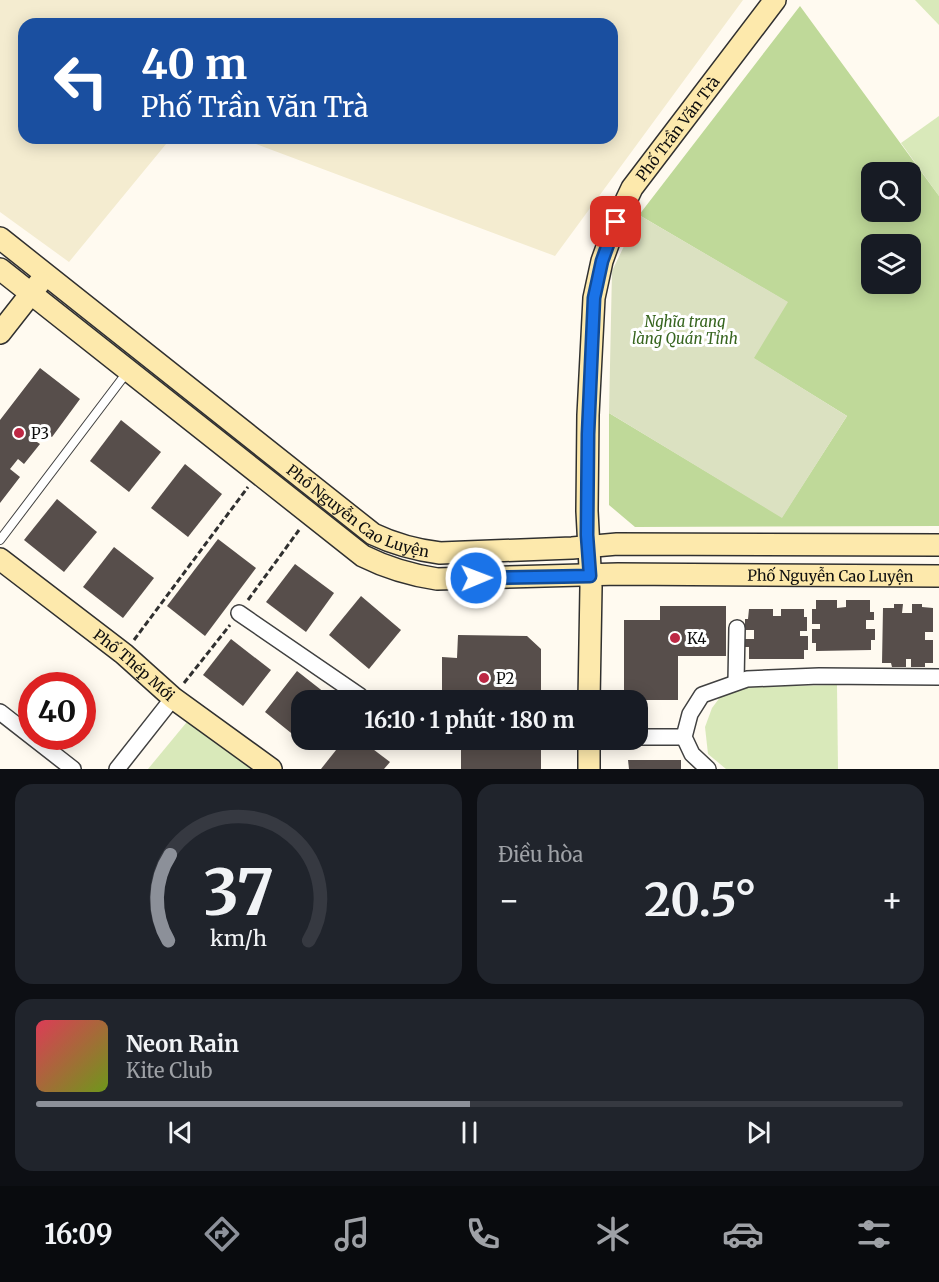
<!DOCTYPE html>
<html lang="vi">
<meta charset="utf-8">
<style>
:root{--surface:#171b24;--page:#20242c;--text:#f1f3f6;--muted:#9ea1a6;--line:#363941;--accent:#8c9099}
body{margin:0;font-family:Merriweather,serif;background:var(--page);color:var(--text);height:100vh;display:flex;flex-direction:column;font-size:22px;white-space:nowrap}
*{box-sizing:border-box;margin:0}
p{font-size:20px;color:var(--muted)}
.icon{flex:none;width:33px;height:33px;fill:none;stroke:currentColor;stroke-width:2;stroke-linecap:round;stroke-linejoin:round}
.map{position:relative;height:769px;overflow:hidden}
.details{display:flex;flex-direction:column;gap:15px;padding:15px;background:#0d0f14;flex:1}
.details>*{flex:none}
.banner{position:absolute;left:18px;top:18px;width:600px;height:126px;border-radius:18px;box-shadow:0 3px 15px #0003;background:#1a4fa0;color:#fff;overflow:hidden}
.tools{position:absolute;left:861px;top:162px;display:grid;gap:12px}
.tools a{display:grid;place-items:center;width:60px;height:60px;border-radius:12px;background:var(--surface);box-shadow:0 3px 15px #0003;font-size:30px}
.speed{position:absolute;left:18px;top:672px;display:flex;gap:12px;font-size:30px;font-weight:700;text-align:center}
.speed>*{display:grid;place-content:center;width:78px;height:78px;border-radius:50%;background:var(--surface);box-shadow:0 3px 15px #0003;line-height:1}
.speed .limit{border:9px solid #d22;background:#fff;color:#111}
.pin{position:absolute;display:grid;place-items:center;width:51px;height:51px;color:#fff;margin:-26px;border-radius:12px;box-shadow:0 3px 9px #0006}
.me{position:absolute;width:66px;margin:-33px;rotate:89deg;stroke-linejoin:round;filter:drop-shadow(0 0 4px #0008)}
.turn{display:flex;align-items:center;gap:21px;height:126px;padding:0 24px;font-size:27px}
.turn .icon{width:78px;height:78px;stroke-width:2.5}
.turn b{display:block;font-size:42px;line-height:51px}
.big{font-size:45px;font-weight:700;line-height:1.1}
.details .widget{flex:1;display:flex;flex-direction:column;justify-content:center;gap:9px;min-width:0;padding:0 21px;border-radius:18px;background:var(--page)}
.details .dial{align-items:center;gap:0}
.dial svg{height:156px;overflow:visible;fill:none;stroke:var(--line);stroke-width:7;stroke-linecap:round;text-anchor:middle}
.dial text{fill:var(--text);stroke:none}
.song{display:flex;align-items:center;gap:18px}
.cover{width:72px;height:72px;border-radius:9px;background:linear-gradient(135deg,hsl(350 70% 55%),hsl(80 70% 35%))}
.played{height:6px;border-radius:3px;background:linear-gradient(90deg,var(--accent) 50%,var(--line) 50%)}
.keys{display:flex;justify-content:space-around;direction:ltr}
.heat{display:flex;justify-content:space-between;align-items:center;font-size:33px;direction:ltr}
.details .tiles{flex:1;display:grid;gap:15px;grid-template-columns:1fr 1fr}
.widget:last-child{grid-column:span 2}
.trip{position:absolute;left:291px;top:690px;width:357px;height:60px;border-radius:18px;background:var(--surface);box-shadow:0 3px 15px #0003;font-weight:700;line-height:60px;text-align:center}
.tab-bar{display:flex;height:96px;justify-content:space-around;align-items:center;background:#090b0e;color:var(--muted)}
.tab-bar .icon{width:42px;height:42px}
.tab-bar .active{color:var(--accent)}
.tab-bar b{font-size:27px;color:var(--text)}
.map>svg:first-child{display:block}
</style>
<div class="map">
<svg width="939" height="769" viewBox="0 0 939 769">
<rect width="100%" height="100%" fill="#fffaf0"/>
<!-- farmland -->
<polygon fill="#f4ecd0" points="0,0 743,0 555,256 240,138 612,138 612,24 24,24 24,138 171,138 69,262 0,212"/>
<!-- green -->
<g fill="#d9e9ba">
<polygon points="915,0 939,0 939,25"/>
<polygon points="939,116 939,196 901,143"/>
<polygon points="837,685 838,769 726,769 708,754 705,727 712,708 721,696 739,687"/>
<polygon points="191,717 258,769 148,769"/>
</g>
<!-- forest -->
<path fill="#bfd999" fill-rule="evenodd" d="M800 6 939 196V526L635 527 609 505V413L782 517 847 416 753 358 787 302 639 215ZM872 172H910V212H872ZM872 244H910V284H872Z"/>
<!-- cemetery -->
<polygon fill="#dbe1c1" points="639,215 788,302 754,358 847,416 782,518 609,413 612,271"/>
<!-- building -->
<g fill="#574e4b">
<polygon points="40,368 80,399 52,437 41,429 34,440 40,444 24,464 18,459 10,469 20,477 0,503 0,420"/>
<polygon points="121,420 161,452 129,492 90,461"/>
<polygon points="185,464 222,494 188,537 151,508"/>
<polygon points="57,499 97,532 64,572 24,540"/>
<polygon points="218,539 256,568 205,636 167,606"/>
<polygon points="114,547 154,578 123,618 83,587"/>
<polygon points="295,564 334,593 306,632 266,602"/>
<polygon points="361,596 401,630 369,669 329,635"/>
<polygon points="816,600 837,600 837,608 846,607 846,600 870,600 870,612 874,612 874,620 866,620 866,629 875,629 875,640 871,640 871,650 816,651 816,643 812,643 812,629 820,629 820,624 812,624 812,609 816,609"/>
<polygon points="894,604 903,604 902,613 912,613 912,604 922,604 922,607 933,608 933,632 925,632 925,640 933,640 933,663 925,663 925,667 911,667 911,659 906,659 906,667 892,667 891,663 882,663 883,608 894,608"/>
<polygon points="660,606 726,606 726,656 678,656 678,700 624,700 624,620 660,620"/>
<polygon points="749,609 773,609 773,616 781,616 781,609 804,609 804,617 807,617 807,631 800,631 800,636 808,636 808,650 804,650 804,659 749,659 749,647 745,647 745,639 754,639 754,630 745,630 745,619 748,619"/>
<polygon points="458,635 527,636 541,649 541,700 442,700 442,657 457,658"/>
<polygon points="231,639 271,670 243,706 203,675"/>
<polygon points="297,671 334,700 302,700 302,740 310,740 306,745 265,712"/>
<polygon points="344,740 361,740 390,762 384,769 321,769"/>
<rect x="461" y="740" width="80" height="29"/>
<polygon points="628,760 681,760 681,769 629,769"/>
</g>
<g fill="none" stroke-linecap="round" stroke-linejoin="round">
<defs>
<polyline id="lane" points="0,540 128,371"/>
<g id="street">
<polyline points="239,613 360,696"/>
<polyline points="736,682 737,628"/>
<polyline points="0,712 73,769"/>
<polyline points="638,737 684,737"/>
<polyline points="117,769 173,698"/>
<polyline points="708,769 692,754 684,737 690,714 702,695 747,679 819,676 939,677"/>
</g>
<g id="secondary">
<path id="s1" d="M0 238 373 534C394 544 416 550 440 553L572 548 617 544 939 545"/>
<path id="s2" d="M0 269 363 556C387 568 411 575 437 579L618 574 939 576"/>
<polyline points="0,333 40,282"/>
<path id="s3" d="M0 559 124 654 173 698 271 769"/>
<path id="s4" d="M589 700 591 587 587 511 588 415 594 298 602 261 616 222 632 188 775 0"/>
<polyline points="589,769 589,740"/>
</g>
</defs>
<!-- lane casing -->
<use href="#lane" stroke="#414141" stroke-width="10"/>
<!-- street casing -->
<use href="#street" stroke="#414141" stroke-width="18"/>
<!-- secondary casing -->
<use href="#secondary" stroke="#303030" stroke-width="24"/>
<!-- path -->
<g stroke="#303030" stroke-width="3" stroke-dasharray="6 3" stroke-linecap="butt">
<polyline points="248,600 299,530"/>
<polyline points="134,640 248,487"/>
<polyline points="184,683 230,625"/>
</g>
<!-- lane -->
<use href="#lane" stroke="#fff" stroke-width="8"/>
<!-- street -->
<use href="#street" stroke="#fff" stroke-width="15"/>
<!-- secondary -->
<use href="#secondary" stroke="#fde9ac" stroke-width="21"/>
</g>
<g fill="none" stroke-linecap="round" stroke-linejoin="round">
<defs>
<polyline id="route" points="476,578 590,576 587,535 588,434 594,298 602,261 616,222"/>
</defs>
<!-- route casing -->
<use href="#route" stroke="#114b97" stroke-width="15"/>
<!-- route -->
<use href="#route" stroke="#1a73e8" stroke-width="10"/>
</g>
<!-- markers -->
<g fill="#bd2844" stroke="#fff" stroke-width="2">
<circle cx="19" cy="433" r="6"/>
<circle cx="675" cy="638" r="6"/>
<circle cx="484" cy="678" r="6"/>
</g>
<g text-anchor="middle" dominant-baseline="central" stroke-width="6" stroke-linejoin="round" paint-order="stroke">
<!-- street labels -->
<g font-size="15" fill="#0e0e0e" stroke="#fff">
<text stroke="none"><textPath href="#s4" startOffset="594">Phố Trần Văn Trà</textPath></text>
<text stroke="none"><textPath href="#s1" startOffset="452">Phố Nguyễn Cao Luyện</textPath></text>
<text stroke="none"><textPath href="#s2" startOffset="934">Phố Nguyễn Cao Luyện</textPath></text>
<text stroke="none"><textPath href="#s3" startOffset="171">Phố Thép Mới</textPath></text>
</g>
<!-- park labels -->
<g font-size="15" font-style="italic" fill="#37651f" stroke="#fff">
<text x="685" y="321">Nghĩa trang<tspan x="685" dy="17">làng Quán Tỉnh</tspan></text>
</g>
<!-- poi labels -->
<g font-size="15" fill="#0e0e0e" stroke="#fff" text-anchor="start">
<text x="31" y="433">P3</text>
<text x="687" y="638">K4</text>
<text x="496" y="678">P2</text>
</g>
</g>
</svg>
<div class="tools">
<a><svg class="icon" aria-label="search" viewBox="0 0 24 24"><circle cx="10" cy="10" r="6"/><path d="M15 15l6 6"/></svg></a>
<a><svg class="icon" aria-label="layers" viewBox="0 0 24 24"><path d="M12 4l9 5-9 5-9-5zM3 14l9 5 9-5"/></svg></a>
</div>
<div class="speed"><div class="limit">40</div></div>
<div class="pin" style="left:616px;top:222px;background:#d93025"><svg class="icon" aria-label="arrive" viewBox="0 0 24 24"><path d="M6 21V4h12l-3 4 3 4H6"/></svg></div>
<svg class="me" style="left:476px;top:578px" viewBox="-20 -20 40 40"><circle r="17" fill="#1a73e8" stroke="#fff" stroke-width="3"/><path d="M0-11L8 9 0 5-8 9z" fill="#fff"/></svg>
<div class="trip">16:10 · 1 phút · 180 m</div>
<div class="banner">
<div class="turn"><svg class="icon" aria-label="left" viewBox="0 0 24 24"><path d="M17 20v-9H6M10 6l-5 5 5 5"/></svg><div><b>40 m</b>Phố Trần Văn Trà</div></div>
</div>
</div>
<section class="details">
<div class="tiles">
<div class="widget dial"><svg viewBox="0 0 100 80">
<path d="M14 69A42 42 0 1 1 86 69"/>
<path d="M14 69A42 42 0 0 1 15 25" stroke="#8c9099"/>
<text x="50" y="56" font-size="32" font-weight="700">37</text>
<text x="50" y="72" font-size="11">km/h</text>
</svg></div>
<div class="widget"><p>Điều hòa</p>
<div class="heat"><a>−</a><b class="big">20.5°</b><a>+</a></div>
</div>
<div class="widget">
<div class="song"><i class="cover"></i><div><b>Neon Rain</b><p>Kite Club</p></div></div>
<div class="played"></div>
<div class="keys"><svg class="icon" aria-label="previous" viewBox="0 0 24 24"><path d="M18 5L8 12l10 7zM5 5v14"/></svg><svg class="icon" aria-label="pause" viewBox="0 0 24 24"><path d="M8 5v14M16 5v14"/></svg><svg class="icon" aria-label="next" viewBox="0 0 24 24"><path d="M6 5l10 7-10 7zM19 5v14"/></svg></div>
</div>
</div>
</section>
<nav class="tab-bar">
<b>16:09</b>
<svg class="icon active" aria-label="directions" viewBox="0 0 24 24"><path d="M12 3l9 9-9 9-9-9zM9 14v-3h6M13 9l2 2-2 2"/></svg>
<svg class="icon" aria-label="music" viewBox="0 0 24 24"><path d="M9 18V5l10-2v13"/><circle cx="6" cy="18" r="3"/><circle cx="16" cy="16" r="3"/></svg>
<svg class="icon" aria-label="phone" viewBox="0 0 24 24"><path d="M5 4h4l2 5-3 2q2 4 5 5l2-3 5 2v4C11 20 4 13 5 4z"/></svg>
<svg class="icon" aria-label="climate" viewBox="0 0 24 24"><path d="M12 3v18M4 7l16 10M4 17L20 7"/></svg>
<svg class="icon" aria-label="car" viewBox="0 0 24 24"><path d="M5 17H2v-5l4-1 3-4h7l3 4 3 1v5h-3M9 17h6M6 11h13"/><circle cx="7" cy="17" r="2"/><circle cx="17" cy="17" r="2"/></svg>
<svg class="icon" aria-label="filters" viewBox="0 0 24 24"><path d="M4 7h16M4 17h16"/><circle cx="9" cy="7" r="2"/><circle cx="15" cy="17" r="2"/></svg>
</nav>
